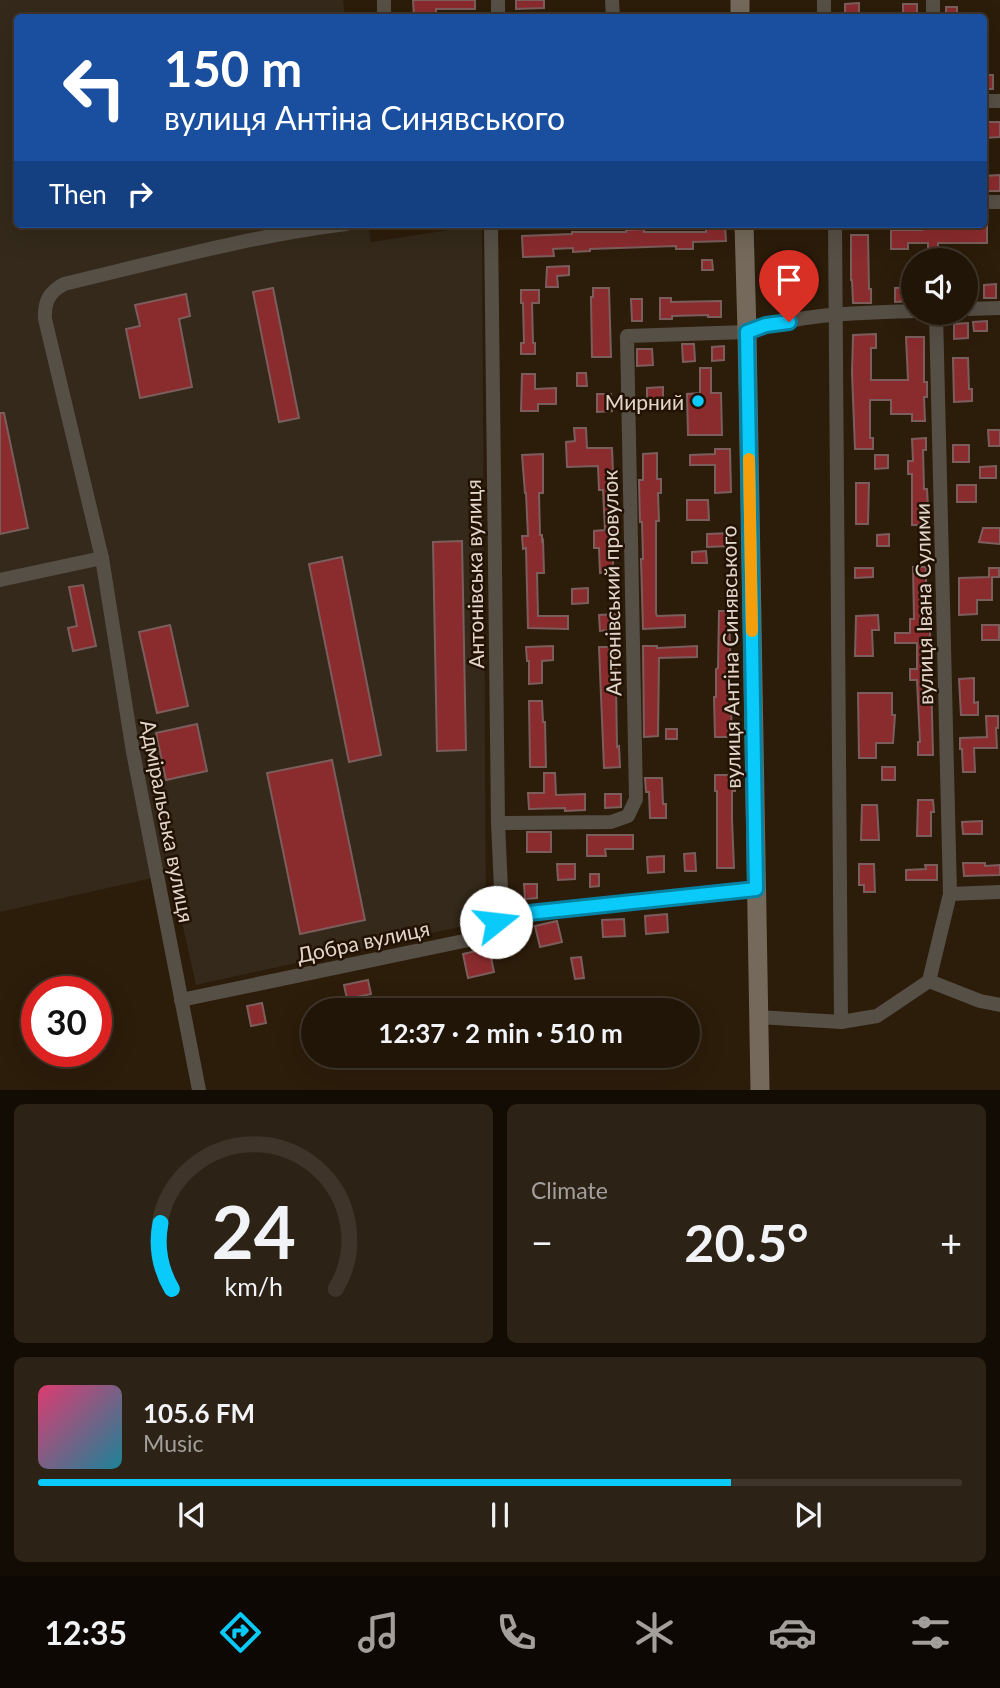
<!DOCTYPE html>
<meta charset="utf-8">
<style>
:root{--surface:#211508;--page:#2d2216;--text:#f1f3f6;--muted:#a29f9c;--line:#3e3429;--accent:#0acafa}
body{margin:0;font-family:Lato,sans-serif;background:var(--page);color:var(--text);height:100vh;display:flex;flex-direction:column;font-size:26px;white-space:nowrap}
*{box-sizing:border-box;margin:0}
p{font-size:23px;color:var(--muted)}
.icon{flex:none;width:38px;height:38px;fill:none;stroke:currentColor;stroke-width:2;stroke-linecap:round;stroke-linejoin:round}
.map{position:relative;height:1090px;overflow:hidden}
.side{display:flex;flex-direction:column;gap:14px;padding:14px;background:#120c04;flex:1}
.side>*{flex:none}
.hud{position:absolute;left:14px;top:14px;width:973px;height:214px;border-radius:7px;box-shadow:0 7px 28px #0002,0 0 0 2px var(--line);background:#1a4fa0;color:#fff;overflow:hidden}
.tools{position:absolute;left:901px;top:248px;display:grid;gap:14px}
.tools a{display:grid;place-items:center;width:77px;height:77px;border-radius:50%;background:var(--surface);box-shadow:0 7px 28px #0002,0 0 0 2px var(--line);font-size:35px}
.speed{position:absolute;left:21px;top:976px;display:flex;gap:14px;font-size:35px;font-weight:700;text-align:center}
.speed>*{display:grid;place-content:center;width:91px;height:91px;border-radius:50%;background:var(--surface);box-shadow:0 7px 28px #0002,0 0 0 2px var(--line);line-height:1}
.speed .limit{border:10px solid #d22;background:#fff;color:#111}
.pin{position:absolute;display:grid;place-items:center;width:60px;height:60px;color:#fff;margin:-72px -30px;border-radius:50% 50% 50% 0;rotate:-45deg;box-shadow:0 0 7px #0007}
.pin .icon{rotate:45deg}
.me{position:absolute;width:77px;margin:-38px;rotate:74deg;stroke-linejoin:round;filter:drop-shadow(0 0 5px #0008)}
.turn{display:flex;align-items:center;gap:24px;height:147px;padding:0 35px;font-size:32px}
.turn .icon{width:91px;height:91px;stroke-width:2.5}
.turn b{display:block;font-size:49px;line-height:60px}
.then{display:flex;align-items:center;height:66px;padding:0 35px;background:#0003;gap:14px;font-size:26px}
.big{font-size:52px;font-weight:700;line-height:1.1}
.side .card{flex:1;display:flex;flex-direction:column;justify-content:center;gap:10px;min-width:0;padding:0 24px;border-radius:10px;background:var(--page)}
.side .dial{align-items:center;gap:0}
.dial svg{height:182px;overflow:visible;fill:none;stroke:var(--line);stroke-width:7;stroke-linecap:round;text-anchor:middle}
.dial text{fill:var(--text);stroke:none}
.song{display:flex;align-items:center;gap:21px}
.cover{width:84px;height:84px;border-radius:10px;background:linear-gradient(135deg,hsl(340 70% 55%),hsl(190 70% 35%))}
.played{height:7px;border-radius:4px;background:linear-gradient(90deg,var(--accent) 75%,var(--line) 75%)}
.keys{display:flex;justify-content:space-around;direction:ltr}
.heat{display:flex;justify-content:space-between;align-items:center;font-size:38px;direction:ltr}
.side .tiles{flex:1;display:grid;gap:14px;grid-template-columns:1fr 1fr}
.card:last-child{grid-column:span 2}
.trip{position:absolute;left:301px;top:998px;width:399px;height:70px;border-radius:35px;background:var(--surface);box-shadow:0 7px 28px #0002,0 0 0 2px var(--line);font-weight:700;line-height:70px;text-align:center}
.menu{display:flex;height:112px;justify-content:space-around;align-items:center;background:#0d0803;color:var(--muted)}
.menu .icon{width:49px;height:49px}
.menu .current{color:var(--accent)}
.menu b{font-size:32px;color:var(--text)}
.map>svg:first-child{display:block}
</style>
<div class="map">
<svg width="1000" height="1090" viewBox="0 0 1000 1090">
<rect width="100%" height="100%" fill="#2c1c0a"/>
<!-- industrial -->
<polygon fill="#34291a" points="0,0 343,0 345,17 18,18 18,224 368,224 371,242 482,225 486,921 196,985 171,874 0,912"/>
<!-- building -->
<g fill="#8a2b2e" stroke="#7b5e5c" stroke-width="2">
<polygon points="413,0 475,0 475,9 436,9 436,18 414,18"/>
<polygon points="516,0 544,0 544,8 516,9"/>
<polygon points="859,3 859,18 845,18 845,4"/>
<rect x="903" y="4" width="14" height="11"/>
<rect x="946" y="7" width="11" height="11"/>
<rect x="984" y="75" width="9" height="14"/>
<polygon points="984,122 1000,122 1000,137 984,138"/>
<polygon points="1000,175 1000,191 984,191 984,176"/>
<polygon points="973,225 987,225 987,243 938,243 938,261 928,261 928,243 908,243 908,249 891,249 891,230 922,230 922,227 974,226"/>
<polygon points="706,227 725,227 726,241 693,242 693,249 676,249 676,246 590,249 590,251 573,252 573,248 553,249 554,256 523,257 522,236 572,234 572,232 626,232 626,230 644,229 644,232 706,232"/>
<polygon points="851,235 868,235 869,289 871,289 871,303 853,303 852,280 851,280"/>
<polygon points="702,260 712,260 713,270 702,270"/>
<polygon points="569,266 569,275 557,276 558,287 546,287 547,267"/>
<polygon points="996,284 996,298 984,298 984,285"/>
<polygon points="913,287 913,301 895,302 895,288"/>
<polygon points="273,288 299,418 279,422 253,292"/>
<polygon points="593,288 609,288 611,357 592,357 591,297 593,297"/>
<polygon points="521,290 539,290 539,303 532,303 533,343 535,343 535,354 521,354 521,343 524,343 523,303 521,303"/>
<polygon points="186,294 190,316 179,319 192,387 140,398 126,329 140,326 135,305"/>
<polygon points="660,298 671,298 671,302 721,301 721,317 708,317 708,315 672,316 672,319 660,319"/>
<polygon points="631,299 642,299 642,321 632,321"/>
<polygon points="987,321 987,331 974,331 973,322"/>
<polygon points="968,323 968,338 954,339 954,324"/>
<polygon points="876,334 876,348 871,348 871,380 908,380 906,337 924,337 924,382 927,382 927,397 924,397 925,421 912,421 912,414 891,414 891,400 870,400 870,438 873,438 873,449 855,449 852,373 853,335"/>
<polygon points="682,344 694,344 695,361 683,362"/>
<polygon points="724,346 724,360 712,361 712,347"/>
<polygon points="637,349 652,349 653,365 637,366"/>
<polygon points="953,358 968,358 969,389 972,389 972,401 954,402"/>
<polygon points="700,368 711,368 711,393 721,393 722,435 688,435 687,394 700,393"/>
<polygon points="577,373 586,373 587,386 577,386"/>
<polygon points="522,374 535,374 535,389 556,388 556,404 538,404 538,411 521,411"/>
<polygon points="663,387 663,404 647,404 647,388"/>
<polygon points="597,394 611,394 612,411 597,412"/>
<polygon points="0,413 4,413 28,528 0,534"/>
<polygon points="574,428 586,428 587,448 612,448 616,547 613,548 613,572 600,573 599,548 594,548 594,531 605,530 603,490 599,490 598,466 567,467 566,442 575,441"/>
<polygon points="988,430 1000,430 1000,446 989,446"/>
<polygon points="926,438 926,450 923,450 924,489 927,489 929,525 912,525 912,474 908,474 908,461 913,461 912,439"/>
<rect x="953" y="445" width="16" height="17"/>
<polygon points="715,449 730,449 731,492 715,493 715,465 690,465 690,455 715,454"/>
<polygon points="657,453 657,479 661,479 661,493 658,493 659,521 656,521 656,613 657,616 685,615 685,627 643,629 641,559 643,559 642,522 640,522 639,480 643,480 643,454"/>
<polygon points="543,454 543,493 539,493 540,535 542,535 542,541 543,540 544,573 537,573 538,616 568,616 568,629 528,628 526,548 523,549 522,536 528,536 526,493 525,493 522,455"/>
<polygon points="875,455 888,455 888,468 875,469"/>
<polygon points="996,466 996,478 980,478 980,467"/>
<polygon points="856,483 869,483 868,524 856,524"/>
<rect x="957" y="485" width="19" height="17"/>
<polygon points="687,500 708,500 709,520 687,520"/>
<polygon points="983,528 1000,528 1000,544 979,542"/>
<polygon points="730,533 731,546 707,547 707,534"/>
<polygon points="889,534 889,546 877,546 877,535"/>
<polygon points="462,541 466,750 437,751 433,542"/>
<polygon points="706,551 707,563 692,563 692,552"/>
<polygon points="342,557 381,755 349,762 309,564"/>
<polygon points="913,567 926,567 926,590 929,590 933,755 918,755 918,742 920,742 917,680 910,680 910,669 917,669 917,643 895,643 895,633 910,633 910,619 914,619"/>
<polygon points="855,568 873,568 873,577 855,578"/>
<polygon points="989,568 999,568 999,577 992,577 992,600 977,600 977,614 959,615 959,578 989,577"/>
<polygon points="83,585 96,646 73,651 68,628 77,626 69,587"/>
<polygon points="588,588 588,603 572,604 572,589"/>
<polygon points="719,611 729,611 732,709 731,709 732,737 715,737 714,697 716,697 716,669 718,668"/>
<polygon points="618,614 619,629 600,631 599,615"/>
<polygon points="878,615 879,630 872,630 873,656 855,656 856,616"/>
<polygon points="170,625 188,706 157,713 139,632"/>
<rect x="982" y="625" width="17" height="15"/>
<polygon points="553,646 553,660 542,661 542,683 529,684 529,661 527,661 526,647"/>
<polygon points="643,646 657,646 657,648 697,646 697,657 659,658 658,736 644,737"/>
<polygon points="599,647 615,647 617,683 616,683 617,747 619,746 620,767 604,768"/>
<polygon points="974,678 974,703 978,702 978,715 961,715 959,679"/>
<polygon points="858,693 892,693 892,715 895,715 893,743 876,743 876,758 859,758"/>
<polygon points="529,701 542,701 543,722 545,722 546,767 530,767"/>
<polygon points="986,716 998,716 998,728 996,728 997,748 974,748 975,772 963,772 962,749 960,749 960,738 987,737"/>
<polygon points="197,724 207,771 166,780 156,733"/>
<rect x="666" y="729" width="11" height="10"/>
<polygon points="332,760 365,920 300,934 267,773"/>
<rect x="882" y="767" width="13" height="13"/>
<polygon points="544,773 555,773 556,795 585,794 585,810 565,811 565,808 529,809 528,793 544,793"/>
<polygon points="715,775 735,775 735,791 732,791 732,819 734,868 717,868 717,791 715,791"/>
<polygon points="645,778 662,778 663,804 666,804 666,818 650,818 649,792 646,792"/>
<polygon points="605,794 621,794 621,807 605,808"/>
<polygon points="918,800 933,800 934,812 931,812 931,836 917,836"/>
<polygon points="862,805 877,805 879,840 861,840"/>
<polygon points="982,821 982,834 963,834 962,822"/>
<rect x="527" y="832" width="24" height="20"/>
<polygon points="587,835 633,835 633,849 605,849 606,856 587,856"/>
<polygon points="695,853 696,871 685,871 684,854"/>
<polygon points="664,856 664,872 648,873 647,857"/>
<polygon points="963,863 985,863 985,866 1000,865 1000,875 964,876"/>
<polygon points="557,864 575,864 575,879 558,880"/>
<polygon points="859,864 874,864 875,892 864,892 864,885 859,885"/>
<polygon points="925,865 937,865 937,880 906,880 906,870 926,869"/>
<polygon points="590,874 599,874 599,886 590,887"/>
<polygon points="524,884 537,884 537,898 525,899"/>
<polygon points="667,914 668,932 646,934 645,916"/>
<polygon points="624,919 625,936 603,937 602,920"/>
<polygon points="557,921 562,942 540,947 535,926"/>
<polygon points="489,948 494,972 468,978 463,954"/>
<polygon points="581,957 584,978 575,979 571,958"/>
<polygon points="368,980 371,994 347,999 344,985"/>
<polygon points="262,1003 266,1023 251,1026 247,1006"/>
</g>
<g fill="none" stroke-linecap="round" stroke-linejoin="round">
<!-- street -->
<g stroke="#564f46" stroke-width="14">
<polyline points="384,0 384,18"/>
<polyline points="612,0 613,18"/>
<polyline points="824,0 824,18"/>
<polyline points="933,0 933,18"/>
<polyline points="498,18 498,0"/>
<polyline points="984,101 1000,101"/>
<polyline points="984,202 1000,202"/>
<polyline points="491,224 498,823 501,889 496,922"/>
<polyline points="835,224 841,1022"/>
<polyline points="966,309 1000,308"/>
<polyline points="0,580 102,558"/>
<path d="M498 823 611 822 628 816 636 799 627 336 747 332C800 313 858 313 914 311"/>
<polyline points="950,894 1000,892"/>
<polyline points="929,981 980,1001 1000,1005"/>
<polyline points="181,1000 478,938 496,922 510,915 756,889"/>
<polyline points="758,1017 841,1022 877,1016 929,981 950,894 936,313"/>
<path d="M199 1090 133 752 102 558 45 319C44 302 49 292 64 284 157 262 250 236 346 224"/>
</g>
<!-- secondary -->
<g stroke="#74695a" stroke-width="19">
<polyline points="740,0 740,18"/>
<polyline points="744,224 747,332 760,1090"/>
</g>
</g>
<g fill="none" stroke-linecap="round" stroke-linejoin="round">
<defs>
<polyline id="route" points="496,922 510,915 756,889 747,332 766,325 789,322"/>
</defs>
<!-- route casing -->
<use href="#route" stroke="#0683a2" stroke-width="18"/>
<!-- route -->
<use href="#route" stroke="#0acafa" stroke-width="12"/>
<!-- slow -->
<polyline stroke="#f59e0b" stroke-width="12" points="749,459 752,631"/>
</g>
<!-- markers -->
<circle fill="#0acafa" stroke="#221203" stroke-width="2.5" cx="698" cy="401" r="7"/>
<g text-anchor="middle" dominant-baseline="central" stroke-width="5" stroke-linejoin="round" paint-order="stroke">
<!-- poi labels -->
<g font-size="21" fill="#e2d6cc" stroke="#221203" text-anchor="end">
<text x="684" y="401">Мирний</text>
</g>
<!-- street labels -->
<g font-size="21" fill="#e2d6cc" stroke="#221203">
<text transform="translate(474 574) rotate(-91)">Антонівська вулиця</text>
<text transform="translate(611 583) rotate(-91)">Антонівський провулок</text>
<text transform="translate(923 604) rotate(-91)">вулиця Івана Сулими</text>
<text transform="translate(730 657) rotate(-91)">вулиця Антіна Синявського</text>
<text transform="translate(168 821) rotate(79)">Адміральська вулиця</text>
<text transform="translate(363 941) rotate(-12)">Добра вулиця</text>
</g>
</g>
</svg>
<div class="tools">
<a><svg class="icon" aria-label="sound" viewBox="0 0 24 24"><path d="M4 9h4l5-4v14l-5-4H4zM17 9q2 3 0 6"/></svg></a>
</div>
<div class="speed"><div class="limit">30</div></div>
<div class="pin" style="left:789px;top:322px;background:#d93025"><svg class="icon" aria-label="arrive" viewBox="0 0 24 24"><path d="M6 21V4h12l-3 4 3 4H6"/></svg></div>
<svg class="me" style="left:496px;top:922px" viewBox="-20 -20 40 40"><circle r="19" fill="#fff"/><path d="M0-13L10 11 0 6-10 11z" fill="#0acafa"/></svg>
<div class="trip">12:37 · 2 min · 510 m</div>
<div class="hud">
<div class="turn"><svg class="icon" aria-label="left" viewBox="0 0 24 24"><path d="M17 20v-9H6M10 6l-5 5 5 5"/></svg><div><b>150 m</b>вулиця Антіна Синявського</div></div>
<div class="then">Then<svg class="icon" aria-label="right" viewBox="0 0 24 24"><path d="M7 20v-9h11M14 6l5 5-5 5"/></svg></div>
</div>
</div>
<section class="side">
<div class="tiles">
<div class="card dial"><svg viewBox="0 0 100 80">
<path d="M14 69A42 42 0 1 1 86 69"/>
<path d="M14 69A42 42 0 0 1 9 40" stroke="#0acafa"/>
<text x="50" y="56" font-size="32" font-weight="700">24</text>
<text x="50" y="72" font-size="11">km/h</text>
</svg></div>
<div class="card"><p>Climate</p>
<div class="heat"><a>−</a><b class="big">20.5°</b><a>+</a></div>
</div>
<div class="card">
<div class="song"><i class="cover"></i><div><b>105.6 FM</b><p>Music</p></div></div>
<div class="played"></div>
<div class="keys"><svg class="icon" aria-label="previous" viewBox="0 0 24 24"><path d="M18 5L8 12l10 7zM5 5v14"/></svg><svg class="icon" aria-label="pause" viewBox="0 0 24 24"><path d="M8 5v14M16 5v14"/></svg><svg class="icon" aria-label="next" viewBox="0 0 24 24"><path d="M6 5l10 7-10 7zM19 5v14"/></svg></div>
</div>
</div>
</section>
<nav class="menu">
<b>12:35</b>
<svg class="icon current" aria-label="directions" viewBox="0 0 24 24"><path d="M12 3l9 9-9 9-9-9zM9 14v-3h6M13 9l2 2-2 2"/></svg>
<svg class="icon" aria-label="music" viewBox="0 0 24 24"><path d="M9 18V5l10-2v13"/><circle cx="6" cy="18" r="3"/><circle cx="16" cy="16" r="3"/></svg>
<svg class="icon" aria-label="phone" viewBox="0 0 24 24"><path d="M5 4h4l2 5-3 2q2 4 5 5l2-3 5 2v4C11 20 4 13 5 4z"/></svg>
<svg class="icon" aria-label="climate" viewBox="0 0 24 24"><path d="M12 3v18M4 7l16 10M4 17L20 7"/></svg>
<svg class="icon" aria-label="car" viewBox="0 0 24 24"><path d="M5 17H2v-5l4-1 3-4h7l3 4 3 1v5h-3M9 17h6M6 11h13"/><circle cx="7" cy="17" r="2"/><circle cx="17" cy="17" r="2"/></svg>
<svg class="icon" aria-label="filters" viewBox="0 0 24 24"><path d="M4 7h16M4 17h16"/><circle cx="9" cy="7" r="2"/><circle cx="15" cy="17" r="2"/></svg>
</nav>
